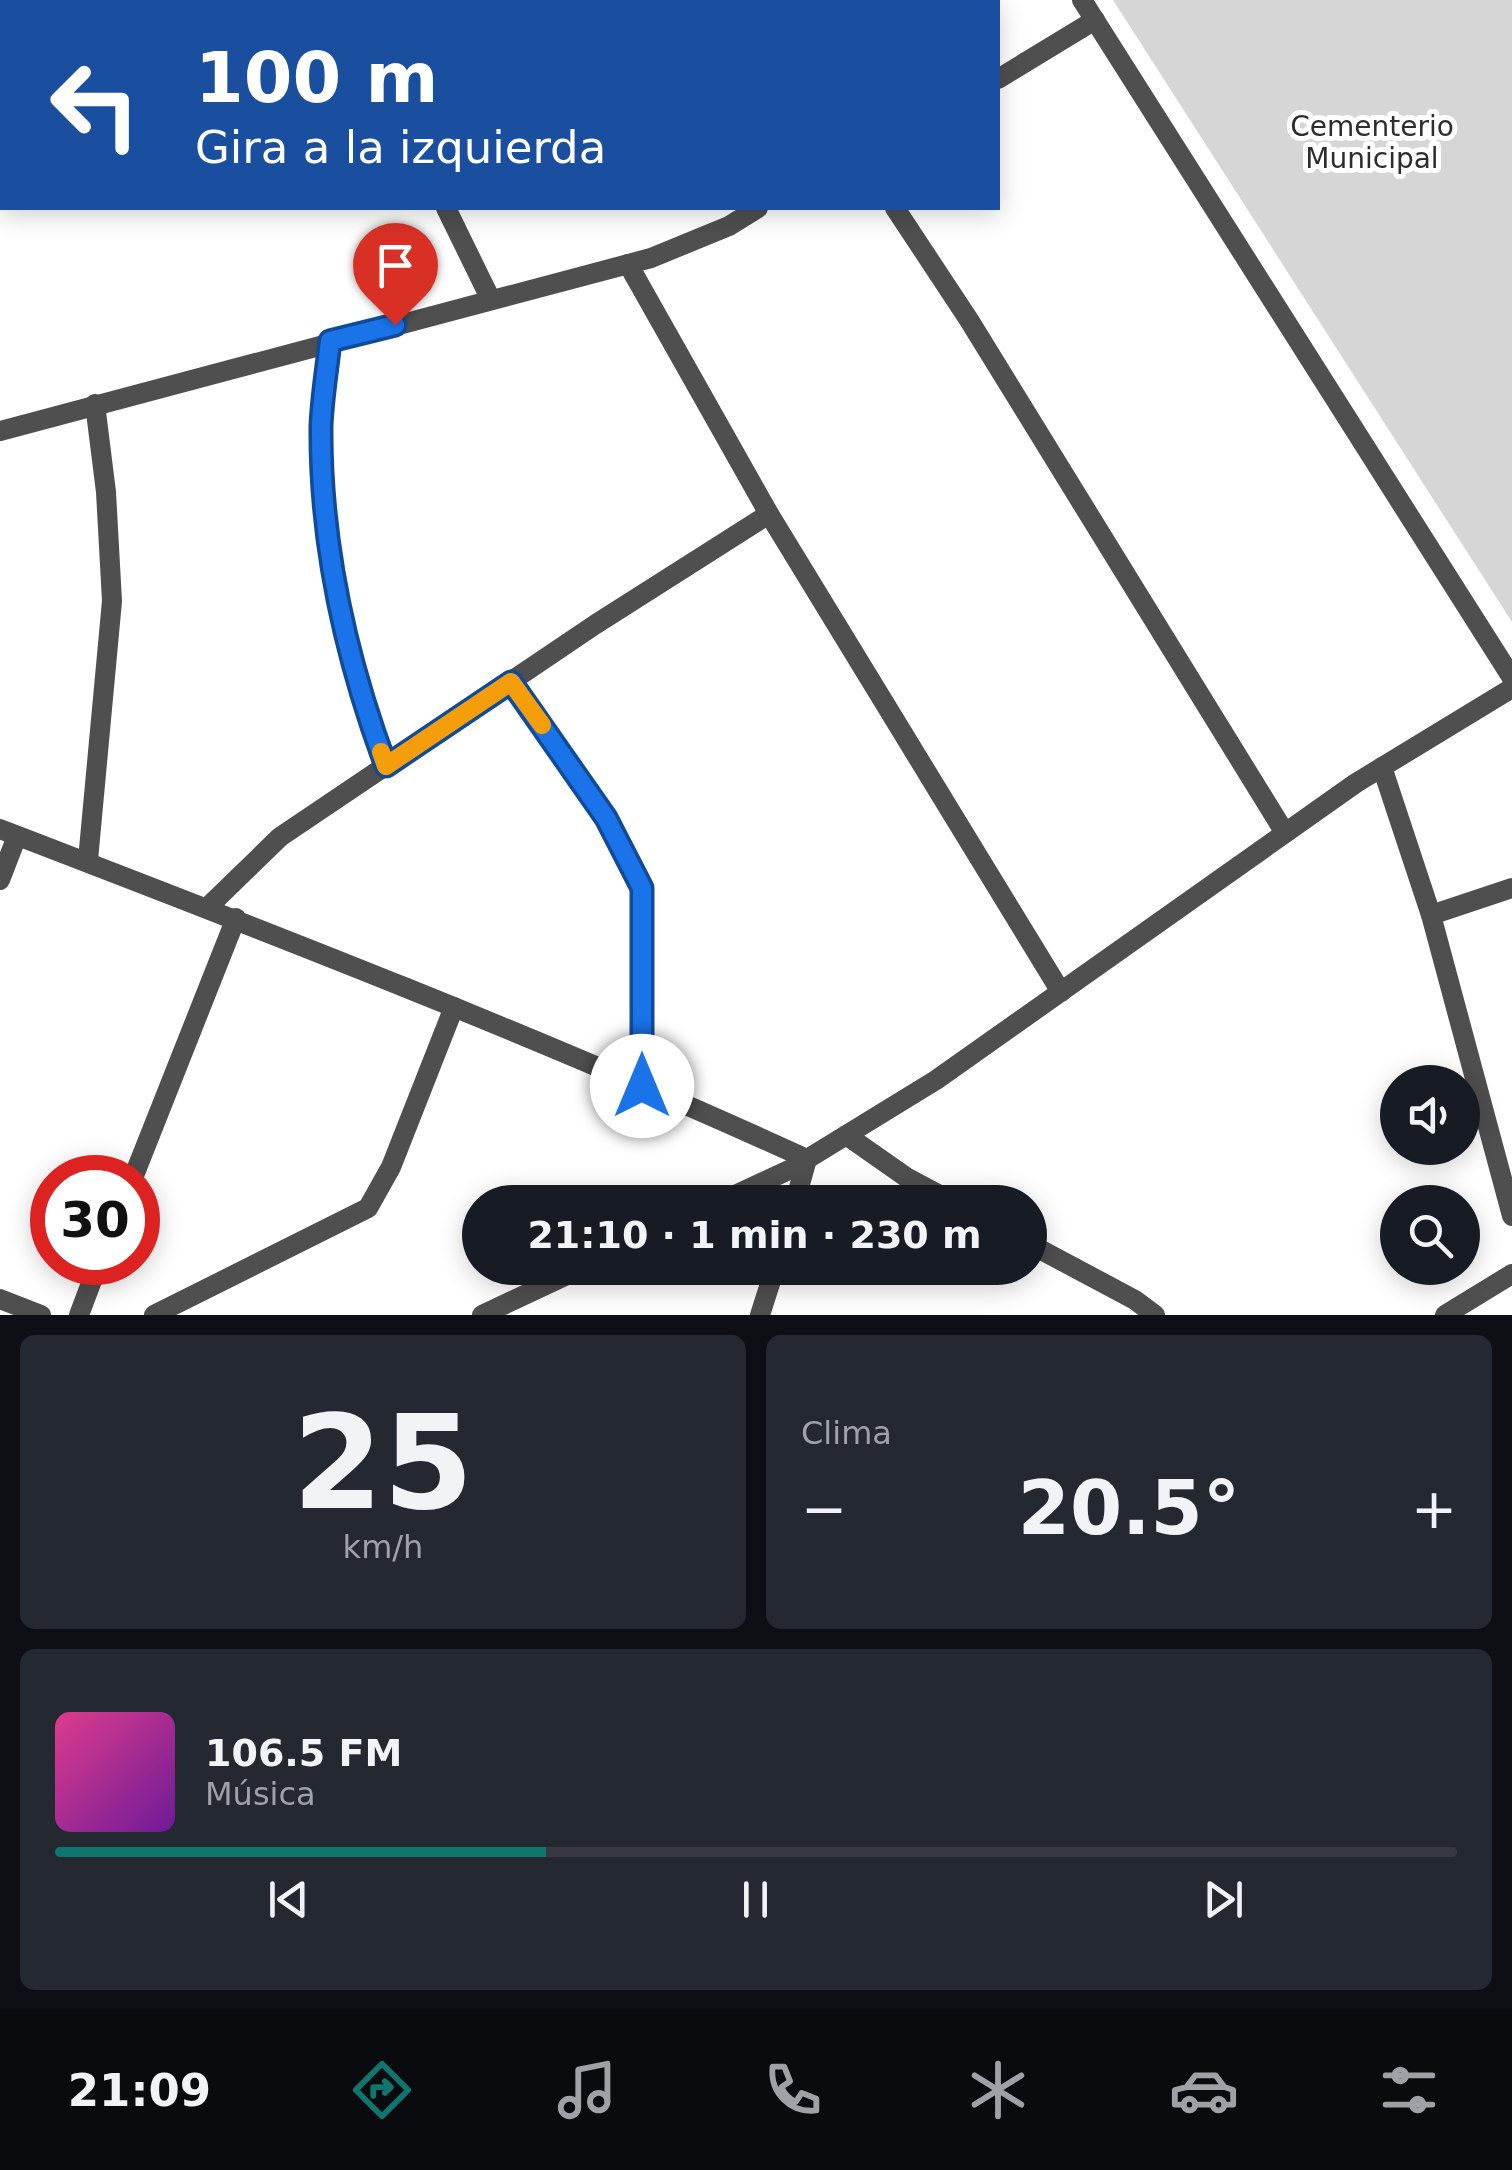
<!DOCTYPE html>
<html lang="es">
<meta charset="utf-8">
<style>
:root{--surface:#171b24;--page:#242831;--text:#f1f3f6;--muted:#9ea1a6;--line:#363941;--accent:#0f766e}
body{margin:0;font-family:"DejaVu Sans",sans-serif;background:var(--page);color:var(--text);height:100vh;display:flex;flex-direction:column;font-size:38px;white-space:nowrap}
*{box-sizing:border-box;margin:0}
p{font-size:32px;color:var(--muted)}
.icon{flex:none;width:55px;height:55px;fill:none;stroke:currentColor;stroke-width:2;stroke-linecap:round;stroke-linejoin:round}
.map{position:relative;height:1315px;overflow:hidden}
.side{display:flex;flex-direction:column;gap:20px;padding:20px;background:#0d0f14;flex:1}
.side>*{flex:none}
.top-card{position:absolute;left:0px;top:0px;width:1000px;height:210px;box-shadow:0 5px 25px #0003;background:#1a4fa0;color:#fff;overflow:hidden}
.fabs{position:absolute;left:1380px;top:1065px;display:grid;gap:20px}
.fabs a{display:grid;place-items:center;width:100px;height:100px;border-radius:50%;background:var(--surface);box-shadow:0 5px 25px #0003;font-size:50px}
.speed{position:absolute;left:30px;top:1155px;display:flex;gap:20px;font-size:50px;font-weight:700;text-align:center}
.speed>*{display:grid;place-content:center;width:130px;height:130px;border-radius:50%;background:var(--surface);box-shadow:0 5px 25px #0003;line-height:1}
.speed .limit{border:15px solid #d22;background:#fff;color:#111}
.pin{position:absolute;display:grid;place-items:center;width:85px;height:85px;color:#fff;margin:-102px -42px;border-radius:50% 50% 50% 0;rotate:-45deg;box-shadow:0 0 10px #0007}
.pin .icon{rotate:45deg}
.me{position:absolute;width:110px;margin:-55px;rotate:0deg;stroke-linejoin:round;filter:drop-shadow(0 0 8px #0008)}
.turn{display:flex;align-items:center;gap:35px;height:210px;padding:0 30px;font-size:45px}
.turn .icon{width:130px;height:130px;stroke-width:2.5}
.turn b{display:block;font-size:70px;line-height:85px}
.big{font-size:75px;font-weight:800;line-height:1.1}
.side .tile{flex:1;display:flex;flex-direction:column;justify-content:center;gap:15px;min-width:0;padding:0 35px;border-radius:15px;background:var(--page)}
.side .dial{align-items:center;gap:0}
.dial b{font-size:130px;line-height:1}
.song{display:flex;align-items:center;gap:30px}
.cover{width:120px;height:120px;border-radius:15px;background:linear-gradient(135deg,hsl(330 70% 55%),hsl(280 70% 35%))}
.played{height:10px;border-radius:5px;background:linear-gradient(90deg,var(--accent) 35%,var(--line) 35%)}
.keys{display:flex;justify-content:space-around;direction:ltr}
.heat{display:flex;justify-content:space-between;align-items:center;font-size:55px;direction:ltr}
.side .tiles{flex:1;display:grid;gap:20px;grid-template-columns:1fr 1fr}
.tile:last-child{grid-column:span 2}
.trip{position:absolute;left:462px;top:1185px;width:585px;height:100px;border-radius:50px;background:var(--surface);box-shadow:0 5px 25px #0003;font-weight:800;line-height:100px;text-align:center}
.dock{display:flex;height:160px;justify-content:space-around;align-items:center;background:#090b0e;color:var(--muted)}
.dock .icon{width:70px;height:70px}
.dock .active{color:var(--accent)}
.dock b{font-size:45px;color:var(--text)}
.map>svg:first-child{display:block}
</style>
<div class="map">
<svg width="1512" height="1315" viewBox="0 0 1512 1315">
<rect width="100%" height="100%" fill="#fff"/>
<!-- green -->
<polygon fill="#d6d6d6" points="1113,0 1512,0 1512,622"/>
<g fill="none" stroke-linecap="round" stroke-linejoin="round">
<!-- minor -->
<g stroke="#4f4f4f" stroke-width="20">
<polyline points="346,0 347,2"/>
<polyline points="667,0 668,2"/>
<polyline points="1082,0 1512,678"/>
<polyline points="253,2 259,0"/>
<polyline points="998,79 1095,20"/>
<polyline points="0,108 2,107"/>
<polyline points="446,208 491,300"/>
<polyline points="895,208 969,320 1285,833"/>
<polyline points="628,264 769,514 1061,992"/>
<path d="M331 341C327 369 321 398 321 426 320 543 345 657 386 766"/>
<polyline points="0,431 651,258 729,226 758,208"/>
<polyline points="511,681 607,817 641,888 642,1086"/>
<polyline points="1382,767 1431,915 1512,1216"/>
<path d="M0 829C271 933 542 1038 807 1159L795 1202"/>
<polyline points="88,860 112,601 106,492 95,404"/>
<polyline points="0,880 17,836"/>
<polyline points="208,907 280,837 596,624 769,514"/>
<polyline points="1431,915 1512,888"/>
<polyline points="846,1135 906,1177 953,1202"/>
<polyline points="133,1178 236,918"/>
<polyline points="1030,1244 1135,1300 1155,1315"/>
<polyline points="0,1299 41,1315"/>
<polyline points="79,1315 99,1262"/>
<polyline points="154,1315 368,1208 391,1167 454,1007"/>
<polyline points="760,1315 775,1268"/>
<polyline points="1445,1315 1512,1274"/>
</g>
<!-- tertiary -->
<g stroke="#4f4f4f" stroke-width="20">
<polyline points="720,1202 791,1169 936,1080 1356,783 1512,688"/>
<polyline points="482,1315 582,1268"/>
</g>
</g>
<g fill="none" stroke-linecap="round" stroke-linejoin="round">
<defs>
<path id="route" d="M395 325 330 341C327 369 322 398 321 426 320 543 345 656 386 766L511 682 606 818 642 888V1086"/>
</defs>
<!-- route casing -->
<use href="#route" stroke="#114b97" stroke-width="25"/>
<!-- route -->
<use href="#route" stroke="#1a73e8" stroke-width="18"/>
<!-- slow -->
<polyline stroke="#f59e0b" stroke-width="18" points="381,752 386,766 511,682 542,725"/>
</g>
<g text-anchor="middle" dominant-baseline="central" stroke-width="10" stroke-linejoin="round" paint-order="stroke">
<!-- park labels -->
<g font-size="28" fill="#2d2d2d" stroke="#fff">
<text x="1372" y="126">Cementerio<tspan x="1372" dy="32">Municipal</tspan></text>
</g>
</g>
</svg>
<div class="fabs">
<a><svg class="icon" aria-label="sound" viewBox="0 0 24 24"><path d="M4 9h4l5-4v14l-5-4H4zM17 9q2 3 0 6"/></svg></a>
<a><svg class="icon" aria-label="search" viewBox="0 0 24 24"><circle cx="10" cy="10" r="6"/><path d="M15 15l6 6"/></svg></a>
</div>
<div class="speed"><div class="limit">30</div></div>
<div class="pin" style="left:395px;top:325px;background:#d93025"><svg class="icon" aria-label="arrive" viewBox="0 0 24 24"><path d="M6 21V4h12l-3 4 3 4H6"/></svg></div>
<svg class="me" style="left:642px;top:1086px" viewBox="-20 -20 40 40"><circle r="19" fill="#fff"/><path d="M0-13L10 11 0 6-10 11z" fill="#1a73e8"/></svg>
<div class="trip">21:10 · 1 min · 230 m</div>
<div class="top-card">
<div class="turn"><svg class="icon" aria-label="left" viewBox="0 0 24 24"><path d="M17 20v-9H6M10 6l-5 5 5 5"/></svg><div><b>100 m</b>Gira a la izquierda</div></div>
</div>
</div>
<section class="side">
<div class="tiles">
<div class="tile dial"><b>25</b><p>km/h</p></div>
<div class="tile"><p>Clima</p>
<div class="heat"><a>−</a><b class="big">20.5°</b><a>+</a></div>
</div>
<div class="tile">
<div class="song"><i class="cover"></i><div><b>106.5 FM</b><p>Música</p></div></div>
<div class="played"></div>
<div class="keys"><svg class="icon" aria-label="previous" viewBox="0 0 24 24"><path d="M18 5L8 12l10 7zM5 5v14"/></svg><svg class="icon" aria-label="pause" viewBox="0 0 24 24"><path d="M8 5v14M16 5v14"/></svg><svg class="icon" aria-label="next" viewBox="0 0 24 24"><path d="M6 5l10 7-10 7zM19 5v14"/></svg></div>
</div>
</div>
</section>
<nav class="dock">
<b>21:09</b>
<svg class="icon active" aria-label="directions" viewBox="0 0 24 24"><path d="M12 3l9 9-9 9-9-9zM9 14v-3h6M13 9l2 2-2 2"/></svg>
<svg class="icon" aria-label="music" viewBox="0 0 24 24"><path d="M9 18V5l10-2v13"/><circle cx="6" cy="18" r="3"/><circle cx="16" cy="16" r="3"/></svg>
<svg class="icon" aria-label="phone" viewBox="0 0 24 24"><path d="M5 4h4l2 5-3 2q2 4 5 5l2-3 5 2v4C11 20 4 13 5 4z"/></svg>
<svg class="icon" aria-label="climate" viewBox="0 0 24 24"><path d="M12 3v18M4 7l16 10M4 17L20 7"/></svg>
<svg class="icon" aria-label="car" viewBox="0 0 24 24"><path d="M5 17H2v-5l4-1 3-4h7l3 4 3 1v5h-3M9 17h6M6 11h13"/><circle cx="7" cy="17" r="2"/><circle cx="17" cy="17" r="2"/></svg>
<svg class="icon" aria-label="filters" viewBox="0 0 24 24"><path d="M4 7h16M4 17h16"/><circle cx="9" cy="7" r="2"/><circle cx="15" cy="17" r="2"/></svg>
</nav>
